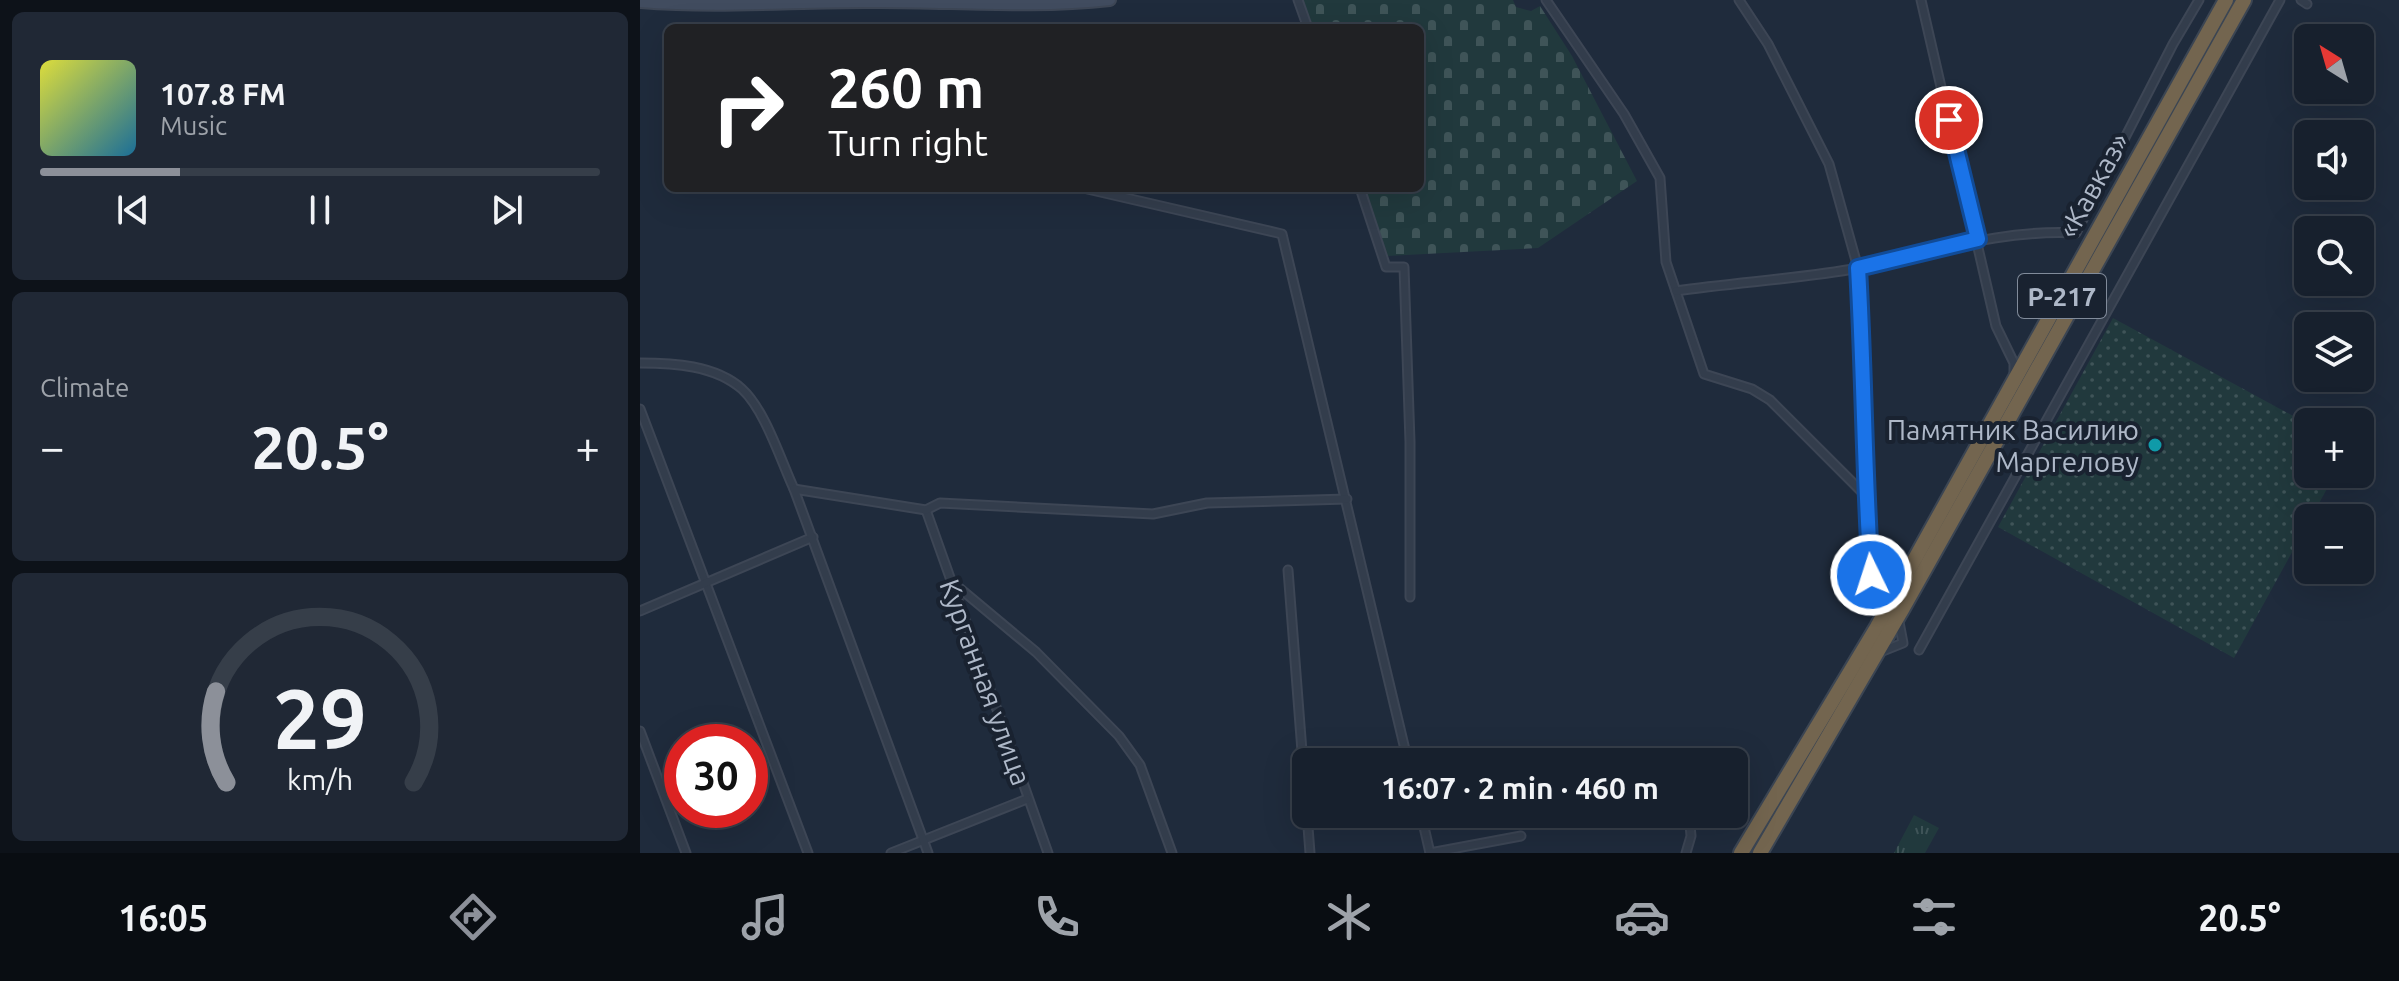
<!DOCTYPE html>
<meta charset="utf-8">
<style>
:root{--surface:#17202d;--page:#202835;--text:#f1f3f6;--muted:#9ea3aa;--line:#363e49;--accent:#8c9099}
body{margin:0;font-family:Ubuntu,sans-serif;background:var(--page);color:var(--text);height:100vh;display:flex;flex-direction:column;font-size:30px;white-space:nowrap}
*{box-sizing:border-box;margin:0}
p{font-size:26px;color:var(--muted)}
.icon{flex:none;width:44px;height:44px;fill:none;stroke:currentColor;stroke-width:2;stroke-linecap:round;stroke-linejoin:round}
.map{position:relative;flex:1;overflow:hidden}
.side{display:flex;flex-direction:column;gap:12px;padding:12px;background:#0d1219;width:640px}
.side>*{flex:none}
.banner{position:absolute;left:24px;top:24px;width:760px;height:168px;border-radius:12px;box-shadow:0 8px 32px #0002,0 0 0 2px var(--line);background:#202124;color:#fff;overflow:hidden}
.needle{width:52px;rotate:323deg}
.fabs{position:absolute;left:1654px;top:24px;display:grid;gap:16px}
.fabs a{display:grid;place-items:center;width:80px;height:80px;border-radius:12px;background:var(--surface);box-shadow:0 8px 32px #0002,0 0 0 2px var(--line);font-size:40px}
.speed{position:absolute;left:24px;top:724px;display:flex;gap:16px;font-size:40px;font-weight:700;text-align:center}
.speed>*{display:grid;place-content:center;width:104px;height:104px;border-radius:50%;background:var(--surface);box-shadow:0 8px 32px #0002,0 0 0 2px var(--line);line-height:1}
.speed .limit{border:12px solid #d22;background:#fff;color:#111}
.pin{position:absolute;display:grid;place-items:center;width:68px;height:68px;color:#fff;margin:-34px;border:4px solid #fff;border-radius:50%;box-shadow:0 2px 8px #0007}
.me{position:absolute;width:88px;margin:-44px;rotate:356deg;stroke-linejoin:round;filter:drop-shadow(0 0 6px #0008)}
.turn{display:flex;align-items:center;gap:28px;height:168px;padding:0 32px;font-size:36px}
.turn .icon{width:104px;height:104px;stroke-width:2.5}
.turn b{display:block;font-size:56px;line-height:68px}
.big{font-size:60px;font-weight:700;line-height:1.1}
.side .card{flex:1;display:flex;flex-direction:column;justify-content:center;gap:12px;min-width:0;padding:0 28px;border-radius:12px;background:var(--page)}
.side .dial{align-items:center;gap:0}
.dial svg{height:208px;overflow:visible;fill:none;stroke:var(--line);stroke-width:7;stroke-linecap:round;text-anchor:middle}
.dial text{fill:var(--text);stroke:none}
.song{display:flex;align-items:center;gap:24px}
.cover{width:96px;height:96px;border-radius:12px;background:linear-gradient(135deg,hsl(60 70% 55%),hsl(200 70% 35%))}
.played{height:8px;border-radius:4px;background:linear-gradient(90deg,var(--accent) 25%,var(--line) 25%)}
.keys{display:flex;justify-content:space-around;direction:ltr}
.heat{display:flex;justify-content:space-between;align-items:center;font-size:44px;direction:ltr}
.trip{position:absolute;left:652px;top:748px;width:456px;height:80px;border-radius:12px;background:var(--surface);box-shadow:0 8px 32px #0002,0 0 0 2px var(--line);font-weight:700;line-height:80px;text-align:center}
.tabs{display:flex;height:128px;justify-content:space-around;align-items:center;background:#090d12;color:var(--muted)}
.tabs .icon{width:56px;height:56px}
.tabs .active{color:var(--accent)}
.tabs b{font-size:36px;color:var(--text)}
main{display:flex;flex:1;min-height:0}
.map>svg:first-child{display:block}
</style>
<main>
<section class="side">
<div class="card">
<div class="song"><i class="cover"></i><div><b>107.8 FM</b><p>Music</p></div></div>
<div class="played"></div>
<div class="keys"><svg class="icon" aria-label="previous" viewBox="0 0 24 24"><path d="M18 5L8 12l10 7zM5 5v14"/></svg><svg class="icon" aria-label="pause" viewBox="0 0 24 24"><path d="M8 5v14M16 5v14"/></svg><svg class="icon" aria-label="next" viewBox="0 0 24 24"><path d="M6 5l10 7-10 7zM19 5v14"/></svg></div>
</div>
<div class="card"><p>Climate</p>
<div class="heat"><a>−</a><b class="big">20.5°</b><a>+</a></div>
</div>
<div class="card dial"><svg viewBox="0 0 100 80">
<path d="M14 69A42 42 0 1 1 86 69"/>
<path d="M14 69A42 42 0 0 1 10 34" stroke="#8c9099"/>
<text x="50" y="56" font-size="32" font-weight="700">29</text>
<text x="50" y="72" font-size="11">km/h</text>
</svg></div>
</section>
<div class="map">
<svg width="1759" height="853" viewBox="0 0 1759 853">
<defs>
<pattern id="grass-tufts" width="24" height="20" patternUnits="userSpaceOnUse" patternTransform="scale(2)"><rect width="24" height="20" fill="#21393d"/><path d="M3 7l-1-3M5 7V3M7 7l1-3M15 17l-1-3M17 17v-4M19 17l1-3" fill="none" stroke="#3f5458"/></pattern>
<pattern id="cemetery-stones" width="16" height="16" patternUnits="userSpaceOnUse" patternTransform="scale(2)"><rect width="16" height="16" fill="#21393d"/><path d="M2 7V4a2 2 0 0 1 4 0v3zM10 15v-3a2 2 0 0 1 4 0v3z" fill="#3f5458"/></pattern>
<pattern id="park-dots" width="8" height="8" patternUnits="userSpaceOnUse" patternTransform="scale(2)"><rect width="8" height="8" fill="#21393d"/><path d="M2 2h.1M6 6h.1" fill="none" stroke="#3f5458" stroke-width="1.8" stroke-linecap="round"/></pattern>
</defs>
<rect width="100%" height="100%" fill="#1f2b3c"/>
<!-- grass -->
<polygon fill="url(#grass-tufts)" points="1274,815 1299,828 1285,853 1254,853"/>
<!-- cemetery -->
<polygon fill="url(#cemetery-stones)" points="663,0 873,0 876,7 891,11 900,6 932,56 997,181 898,248 747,256 725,188 780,188 780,28 672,28"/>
<!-- park -->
<polygon fill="url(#park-dots)" points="1473,318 1668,424 1668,474 1695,474 1671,518 1668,518 1668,523 1594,658 1358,527"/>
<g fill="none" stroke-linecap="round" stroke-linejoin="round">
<defs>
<g id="street">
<polyline points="658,0 668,28"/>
<polyline points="906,0 984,114 1020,178 1026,262 1064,374 1112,389 1130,400 1225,495"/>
<polyline points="1099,0 1128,44 1189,164 1218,268 1225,495 1231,575 1242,612"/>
<polyline points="1281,0 1356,326 1374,363 1374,373"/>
<polyline points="1661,0 1667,4"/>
<polyline points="443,188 642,234 768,762"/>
<polyline points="720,188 746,267 764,267 770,442 770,597"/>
<path d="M1036 291C1097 282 1159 279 1219 268 1293 253 1359 229 1436 233L1533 44 1559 0"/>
<path d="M0 363C33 363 75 365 102 389 125 410 141 461 154 489"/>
<polyline points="0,409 168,853"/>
<polyline points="286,510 408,853"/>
<polyline points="648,570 666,803"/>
<polyline points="311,581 396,652 479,736 500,765 532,853"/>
<polyline points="0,611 173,537"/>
<polyline points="1279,650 1640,0"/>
<polyline points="1243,651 1263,643 1259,622"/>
<polyline points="0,731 46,853"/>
<polyline points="667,814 670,853"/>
<polyline points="781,814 790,853"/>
<polyline points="251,853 387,799"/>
<polyline points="288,853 154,489 286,510 300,503 513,514 567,503 707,499"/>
<polyline points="790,853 881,836"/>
<polyline points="1046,853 1051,836 1049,814"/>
</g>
<path id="secondary" d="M0 2C75 8 151 2 226 2 307 1 390 9 470 0"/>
<g id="highway">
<polyline points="1101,853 1237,627 1586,0"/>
<polyline points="1120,853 1263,608 1604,0"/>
</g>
</defs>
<!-- street casing -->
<use href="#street" stroke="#3d4655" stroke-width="11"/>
<!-- secondary casing -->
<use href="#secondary" stroke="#3d4655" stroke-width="14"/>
<!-- highway casing -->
<use href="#highway" stroke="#3b4553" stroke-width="18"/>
<!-- street -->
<use href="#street" stroke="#333d4c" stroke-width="7"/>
<!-- secondary -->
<use href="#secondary" stroke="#414c5f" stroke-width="10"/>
<!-- highway -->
<use href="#highway" stroke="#73654f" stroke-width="14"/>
</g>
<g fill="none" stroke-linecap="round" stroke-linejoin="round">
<defs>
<path id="route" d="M1231 575C1224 473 1224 370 1218 268L1338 239 1309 120"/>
</defs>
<!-- route casing -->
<use href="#route" stroke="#114b97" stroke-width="20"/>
<!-- route -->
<use href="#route" stroke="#1a73e8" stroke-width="14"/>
</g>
<!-- markers -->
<circle fill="#0f9aa8" stroke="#192230" stroke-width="3" cx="1515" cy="445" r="8"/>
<g text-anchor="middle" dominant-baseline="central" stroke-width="8" stroke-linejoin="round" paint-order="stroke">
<!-- shield labels -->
<rect fill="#192230" stroke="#818b9a" stroke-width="2" x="1378" y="274" width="88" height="44" rx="6"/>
<g font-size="26" font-weight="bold" fill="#aeb8c8">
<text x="1422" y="296">Р-217</text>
</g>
<!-- street labels -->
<g font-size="28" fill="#aeb8c8" stroke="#192230">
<text transform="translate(1453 185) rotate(-61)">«Кавказ»</text>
<text transform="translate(346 682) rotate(70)">Курганная улица</text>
</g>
<!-- poi labels -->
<g font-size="28" fill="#aeb8c8" stroke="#192230" text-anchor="end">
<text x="1499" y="429">Памятник Василию<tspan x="1499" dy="32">Маргелову</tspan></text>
</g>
</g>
</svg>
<div class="fabs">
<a><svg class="needle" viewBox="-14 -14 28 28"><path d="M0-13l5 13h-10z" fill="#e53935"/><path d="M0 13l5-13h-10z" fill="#9ea3aa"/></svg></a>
<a><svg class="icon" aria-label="sound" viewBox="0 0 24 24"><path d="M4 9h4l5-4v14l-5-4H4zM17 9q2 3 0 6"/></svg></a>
<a><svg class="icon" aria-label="search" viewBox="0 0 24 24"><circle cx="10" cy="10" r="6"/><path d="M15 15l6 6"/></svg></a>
<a><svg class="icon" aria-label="layers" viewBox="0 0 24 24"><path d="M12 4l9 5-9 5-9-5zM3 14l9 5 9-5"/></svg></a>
<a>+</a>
<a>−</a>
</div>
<div class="speed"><div class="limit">30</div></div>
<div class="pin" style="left:1309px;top:120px;background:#d93025"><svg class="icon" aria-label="arrive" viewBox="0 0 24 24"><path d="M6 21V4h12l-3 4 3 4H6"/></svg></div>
<svg class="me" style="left:1231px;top:575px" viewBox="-20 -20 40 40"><circle r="17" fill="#1a73e8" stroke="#fff" stroke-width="3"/><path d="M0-11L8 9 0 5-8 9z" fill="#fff"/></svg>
<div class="trip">16:07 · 2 min · 460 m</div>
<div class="banner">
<div class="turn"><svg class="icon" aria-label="right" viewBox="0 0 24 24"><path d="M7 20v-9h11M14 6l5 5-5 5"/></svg><div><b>260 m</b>Turn right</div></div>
</div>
</div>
</main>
<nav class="tabs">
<b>16:05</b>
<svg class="icon active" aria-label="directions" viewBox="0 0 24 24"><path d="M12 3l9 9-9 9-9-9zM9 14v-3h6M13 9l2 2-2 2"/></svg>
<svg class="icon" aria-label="music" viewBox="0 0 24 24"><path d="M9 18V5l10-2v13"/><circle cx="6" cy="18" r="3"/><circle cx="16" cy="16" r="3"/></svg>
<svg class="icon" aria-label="phone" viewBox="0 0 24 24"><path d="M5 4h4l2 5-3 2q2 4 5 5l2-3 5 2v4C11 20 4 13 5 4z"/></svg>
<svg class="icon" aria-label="climate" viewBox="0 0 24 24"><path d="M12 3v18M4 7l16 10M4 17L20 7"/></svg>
<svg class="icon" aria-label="car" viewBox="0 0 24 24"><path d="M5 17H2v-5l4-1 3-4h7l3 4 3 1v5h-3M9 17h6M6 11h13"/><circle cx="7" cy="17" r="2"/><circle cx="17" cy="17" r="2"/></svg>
<svg class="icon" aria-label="filters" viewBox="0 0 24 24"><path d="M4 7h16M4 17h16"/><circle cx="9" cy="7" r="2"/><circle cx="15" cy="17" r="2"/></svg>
<b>20.5°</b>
</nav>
